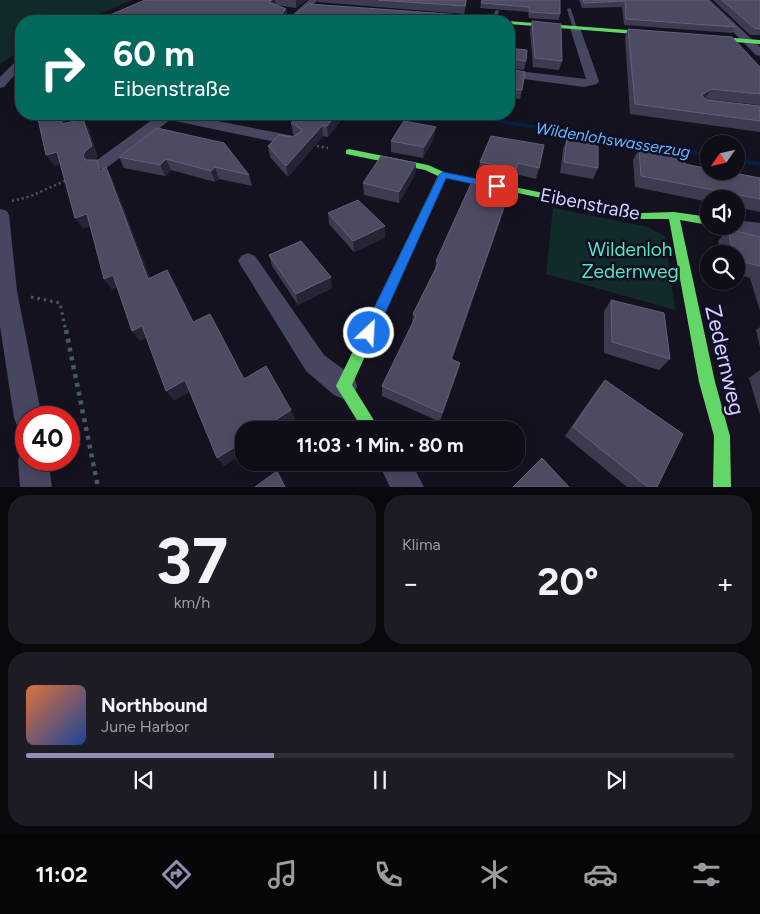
<!DOCTYPE html>
<html lang="de">
<meta charset="utf-8">
<style>
:root{--surface:#0f0e17;--page:#1d1c24;--text:#f1f3f6;--muted:#9b9ca1;--line:#2f2e36;--accent:#908eb1}
body{margin:0;font-family:Figtree,sans-serif;background:var(--page);color:var(--text);height:100vh;display:flex;flex-direction:column;font-size:19px;white-space:nowrap}
*{box-sizing:border-box;margin:0}
p{font-size:16px;color:var(--muted)}
.icon{flex:none;width:28px;height:28px;fill:none;stroke:currentColor;stroke-width:2;stroke-linecap:round;stroke-linejoin:round}
.map{position:relative;height:487px;overflow:hidden}
.side{display:flex;flex-direction:column;gap:8px;padding:8px;background:#08080d;flex:1}
.side>*{flex:none}
.banner{position:absolute;left:15px;top:15px;width:500px;height:105px;border-radius:20px;box-shadow:0 2px 8px #0003,0 0 0 1px var(--line);background:#00695c;color:#fff;overflow:hidden}
.needle{width:32px;rotate:236deg}
.buttons{position:absolute;left:700px;top:135px;display:grid;gap:10px}
.buttons a{display:grid;place-items:center;width:45px;height:45px;border-radius:50%;background:var(--surface);box-shadow:0 2px 8px #0003,0 0 0 1px var(--line);font-size:25px}
.speed{position:absolute;left:15px;top:406px;display:flex;gap:10px;font-size:25px;font-weight:700;text-align:center}
.speed>*{display:grid;place-content:center;width:65px;height:65px;border-radius:50%;background:var(--surface);box-shadow:0 2px 8px #0003,0 0 0 1px var(--line);line-height:1}
.speed .limit{border:8px solid #d22;background:#fff;color:#111}
.pin{position:absolute;display:grid;place-items:center;width:42px;height:42px;color:#fff;margin:-21px;border-radius:10px;box-shadow:0 2px 8px #0006}
.me{position:absolute;width:55px;margin:-28px;rotate:25deg;stroke-linejoin:round;filter:drop-shadow(0 0 4px #0008)}
.turn{display:flex;align-items:center;gap:18px;height:105px;padding:0 15px;font-size:22px}
.turn .icon{width:65px;height:65px;stroke-width:2.5}
.turn b{display:block;font-size:35px;line-height:42px}
.big{font-size:38px;font-weight:700;line-height:1.1}
.side .card{flex:1;display:flex;flex-direction:column;justify-content:center;gap:8px;min-width:0;padding:0 18px;border-radius:20px;background:var(--page)}
.side .dial{align-items:center;gap:0}
.dial b{font-size:65px;line-height:1}
.song{display:flex;align-items:center;gap:15px}
.cover{width:60px;height:60px;border-radius:8px;background:linear-gradient(135deg,hsl(20 70% 55%),hsl(220 70% 35%))}
.played{height:5px;border-radius:2px;background:linear-gradient(90deg,var(--accent) 35%,var(--line) 35%)}
.keys{display:flex;justify-content:space-around;direction:ltr}
.heat{display:flex;justify-content:space-between;align-items:center;font-size:28px;direction:ltr}
.side .tiles{flex:1;display:grid;gap:8px;grid-template-columns:1fr 1fr}
.card:last-child{grid-column:span 2}
.trip{position:absolute;left:235px;top:421px;width:290px;height:50px;border-radius:20px;background:var(--surface);box-shadow:0 2px 8px #0003,0 0 0 1px var(--line);font-weight:700;line-height:50px;text-align:center}
.dock{display:flex;height:80px;justify-content:space-around;align-items:center;background:#060609;color:var(--muted)}
.dock .icon{width:35px;height:35px}
.dock .active{color:var(--accent)}
.dock b{font-size:22px;color:var(--text)}
.map>svg:first-child{display:block}
</style>
<div class="map">
<svg width="760" height="487" viewBox="0 0 760 487">
<rect width="100%" height="100%" fill="#14121f"/>
<!-- green -->
<g fill="#102b2a">
<polygon points="0,0 132,0 83,21 21,21 21,50 0,64"/>
<polygon points="553,208 648,227 665,236 675,310 546,274"/>
</g>
<g fill="none" stroke-linecap="round" stroke-linejoin="round">
<!-- stream -->
<g fill="#071f41" fill-rule="evenodd">
<polygon points="455,114 466,114 709,153 709,157 458,116"/>
<polygon points="736,158 760,162 760,166 736,162"/>
</g>
<!-- path-far2 -->
<g stroke="#475967" stroke-width="2.5" stroke-dasharray="2 3" stroke-linecap="butt">
<polyline points="312,145 328,148"/>
<polyline points="12,201 31,196 69,179"/>
</g>
<!-- path-far1 -->
<polyline stroke="#475967" stroke-width="3" stroke-dasharray="2.5 4" stroke-linecap="butt" points="31,297 60,303 66,332"/>
<!-- path -->
<polyline stroke="#475967" stroke-width="4.5" stroke-dasharray="4 5" stroke-linecap="butt" points="66,330 98,487"/>
<!-- lane -->
<g fill="#464660" fill-rule="evenodd">
<polygon points="569,8 571,9 577,29 573,28 567,9"/>
<polygon points="497,10 499,11 496,21 492,21 495,11"/>
</g>
<!-- street -->
<g fill="#464660" fill-rule="evenodd">
<polygon points="309,0 318,0 294,21 285,21"/>
<polygon points="701,0 710,0 760,47 760,56 756,55"/>
<polygon points="435,14 495,18 500,21 432,19 430,17"/>
<polygon points="575,25 580,28 599,81 597,84 584,87 509,77 509,70 586,79 570,28"/>
<polygon points="21,59 21,68 4,87 0,88 0,77 17,60"/>
<polygon points="160,114 182,114 294,136 302,141 294,146 170,120 105,169 93,169 91,166 93,163"/>
<polygon points="0,209 7,211 9,215 17,291 42,418 26,418 26,432 18,428 14,418 0,326"/>
<polygon points="736,220 760,223 760,237 729,231 727,226 736,226"/>
<polygon points="248,253 255,256 324,355 354,377 357,386 354,395 344,399 334,395 306,371 238,261 241,256"/>
<polygon points="26,448 26,460 48,460 52,487 20,487 18,460 22,449"/>
<polygon points="378,462 411,462 424,487 390,487"/>
</g>
<!-- fast -->
<g fill="#63d668" fill-rule="evenodd">
<polygon points="507,21 760,40 760,44 509,24"/>
<polygon points="349,149 428,165 446,173 642,213 674,212 709,217 709,225 680,220 715,382 730,436 731,487 713,487 714,436 699,382 669,219 642,219 446,178 352,385 380,430 363,430 336,386 438,176 425,170 346,154 346,150"/>
</g>
</g>
<!-- wall -->
<g fill="#3d3b4f">
<polygon points="145,0 307,0 296,8 277,5 286,9 287,15 96,21"/>
<polygon points="318,0 467,0 464,14 318,2"/>
<polygon points="482,0 560,0 560,14 559,20 529,18 528,12 480,8"/>
<polygon points="579,0 707,0 735,27 732,33 624,25 622,7 582,8"/>
<polygon points="713,0 760,0 760,35 750,35"/>
<polygon points="532,21 562,61 559,70 533,67 530,30"/>
<polygon points="628,29 760,67 760,105 705,99 760,106 760,132 630,114 625,37"/>
<polygon points="509,48 526,61 524,70 509,68 522,90 520,99 509,98"/>
<polygon points="249,114 278,114 273,118"/>
<polygon points="337,114 343,114 343,118 328,137 323,136 288,177 270,157 268,146 295,135 293,134 291,123"/>
<polygon points="157,128 249,175 252,186 219,179 215,182 171,170 165,176 124,168 119,157"/>
<polygon points="491,136 539,168 536,179 515,174 513,180 478,173 480,162"/>
<polygon points="434,138 423,158 391,152 391,141"/>
<polygon points="567,138 598,168 593,179 560,173 563,149"/>
<polygon points="660,148 685,164 760,178 760,212 736,207 736,199 709,199 709,202 635,187 633,160 639,149 658,152"/>
<polygon points="416,163 415,174 399,203 364,195 363,183"/>
<polygon points="511,187 508,198 452,360 460,363 457,373 440,422 382,396 382,386 412,325 413,314 435,269 436,261"/>
<polygon points="328,213 385,226 385,238 354,252 329,224"/>
<polygon points="728,229 760,237 760,311 750,278 736,274 736,254 721,254 718,241"/>
<polygon points="269,255 332,288 298,305 272,266"/>
<polygon points="611,300 670,359 659,370 604,353 604,311"/>
<polygon points="760,327 760,347 756,330"/>
<polygon points="760,370 760,415 749,378"/>
<polygon points="605,380 657,487 627,487 565,436 597,390"/>
</g>
<!-- shaded-wall -->
<g fill="#262434">
<polygon points="272,0 275,0 276,5 269,2"/>
<polygon points="297,0 307,0 296,8 296,1"/>
<polygon points="286,9 287,16 283,21 282,14"/>
<polygon points="711,89 705,99 702,95"/>
<polygon points="60,114 63,114 68,134 62,124"/>
<polygon points="272,114 278,114 273,118"/>
<polygon points="337,114 343,114 343,118 328,137 327,126"/>
<polygon points="83,119 89,129 98,157 91,162 89,167 83,156"/>
<polygon points="322,126 323,136 288,177 286,166"/>
<polygon points="436,127 434,138 423,158 424,147"/>
<polygon points="57,152 64,163 54,166 46,155"/>
<polygon points="166,159 171,170 165,176 160,165"/>
<polygon points="416,163 415,174 399,203 399,192"/>
<polygon points="106,167 112,178 155,290 148,279"/>
<polygon points="215,167 219,179 215,182 211,171"/>
<polygon points="511,187 508,198 448,370 451,359"/>
<polygon points="87,214 94,225 83,229 75,218"/>
<polygon points="385,226 385,238 354,252 353,241"/>
<polygon points="167,270 174,282 199,333 193,322"/>
<polygon points="113,275 121,286 112,290 104,279"/>
<polygon points="331,277 332,288 298,305 296,294"/>
<polygon points="142,326 150,336 140,341 132,331"/>
<polygon points="460,363 457,373 440,422 442,413"/>
<polygon points="185,380 193,390 174,401 166,391"/>
<polygon points="291,410 295,419 279,430 260,430"/>
<polygon points="244,441 244,453 224,466 217,458"/>
</g>
<!-- building -->
<g fill="#4d4b62" stroke="#62607b">
<polygon points="145,0 272,0 269,2 286,9 282,14 284,15 294,15 309,4 462,15 460,21 96,21"/>
<polygon points="378,0 466,0 465,6"/>
<polygon points="482,0 560,0 560,14 530,12 529,7 481,3"/>
<polygon points="583,0 707,0 735,27 626,19 625,1 584,3"/>
<polygon points="722,0 760,0 760,29 754,28"/>
<polygon points="532,21 561,24 562,61 535,58"/>
<polygon points="628,29 732,37 760,67 760,94 711,89 702,95 706,100 760,106 760,121 635,104"/>
<polygon points="509,48 527,50 526,61 511,59 509,61 510,69 525,72 522,90 509,88 509,92"/>
<polygon points="37,114 60,114 62,124 83,119 92,146 85,151 83,156 86,160 97,160 100,171 106,167 148,279 167,270 193,322 210,314 244,379 266,366 291,410 260,430 244,430 244,441 217,458 185,380 166,391 142,326 132,331 113,275 104,279 87,214 75,218 57,152 46,155"/>
<polygon points="300,114 337,114 327,126 322,126 286,166 268,146 279,135 292,137 301,132 301,129 291,123"/>
<polygon points="404,121 436,127 424,147 391,141"/>
<polygon points="157,128 224,143 249,175 215,167 211,171 166,159 160,165 119,157"/>
<polygon points="491,136 544,145 539,168 518,163 516,169 480,162"/>
<polygon points="567,138 598,144 598,168 564,162"/>
<polygon points="660,148 683,153 685,164 709,169 709,171 724,171 760,178 760,199 641,176 639,149 661,153"/>
<polygon points="381,156 416,163 399,192 363,183"/>
<polygon points="473,179 511,187 451,359 460,363 442,413 382,386 416,316 413,314 439,262 436,261"/>
<polygon points="358,200 385,226 353,241 328,213"/>
<polygon points="728,229 760,237 760,266 736,260 736,254 733,254"/>
<polygon points="301,241 331,277 296,294 269,255"/>
<polygon points="611,300 664,313 670,359 612,342"/>
<polygon points="605,380 683,434 657,487 648,487 573,427"/>
<polygon points="542,458 569,487 513,487"/>
<polygon points="277,471 285,487 255,487"/>
</g>
<!-- route -->
<polygon fill="#1a73e8" stroke="#114b97" points="443,172 497,183 502,186 497,189 446,178 374,338 364,338 362,333 439,175"/>
<g text-anchor="middle" dominant-baseline="central" stroke-width="5" stroke-linejoin="round" paint-order="stroke">
<!-- far-water labels -->
<g font-size="16" font-style="italic" fill="#5ebcff" stroke="#100d24">
<text transform="translate(613 140) rotate(9)">Wildenlohswasserzug</text>
</g>
<!-- street labels -->
<g font-size="19" fill="#d3d0ff" stroke="#100d24">
<text transform="translate(590 204) rotate(11)">Eibenstraße</text>
</g>
<!-- park labels -->
<g font-size="19" fill="#54e7bb" stroke="#100d24">
<text x="630" y="249">Wildenloh<tspan x="630" dy="22">Zedernweg</tspan></text>
</g>
<!-- near-street labels -->
<g font-size="22" fill="#d3d0ff" stroke="#100d24">
<text transform="translate(725 360) rotate(77)">Zedernweg</text>
</g>
</g>
</svg>
<div class="buttons">
<a><svg class="needle" viewBox="-14 -14 28 28"><path d="M0-13l5 13h-10z" fill="#e53935"/><path d="M0 13l5-13h-10z" fill="#9b9ca1"/></svg></a>
<a><svg class="icon" aria-label="sound" viewBox="0 0 24 24"><path d="M4 9h4l5-4v14l-5-4H4zM17 9q2 3 0 6"/></svg></a>
<a><svg class="icon" aria-label="search" viewBox="0 0 24 24"><circle cx="10" cy="10" r="6"/><path d="M15 15l6 6"/></svg></a>
</div>
<div class="speed"><div class="limit">40</div></div>
<div class="pin" style="left:497px;top:186px;background:#d93025"><svg class="icon" aria-label="arrive" viewBox="0 0 24 24"><path d="M6 21V4h12l-3 4 3 4H6"/></svg></div>
<svg class="me" style="left:369px;top:333px" viewBox="-20 -20 40 40"><circle r="17" fill="#1a73e8" stroke="#fff" stroke-width="3"/><path d="M0-11L8 9 0 5-8 9z" fill="#fff"/></svg>
<div class="trip">11:03 · 1 Min. · 80 m</div>
<div class="banner">
<div class="turn"><svg class="icon" aria-label="right" viewBox="0 0 24 24"><path d="M7 20v-9h11M14 6l5 5-5 5"/></svg><div><b>60 m</b>Eibenstraße</div></div>
</div>
</div>
<section class="side">
<div class="tiles">
<div class="card dial"><b>37</b><p>km/h</p></div>
<div class="card"><p>Klima</p>
<div class="heat"><a>−</a><b class="big">20°</b><a>+</a></div>
</div>
<div class="card">
<div class="song"><i class="cover"></i><div><b>Northbound</b><p>June Harbor</p></div></div>
<div class="played"></div>
<div class="keys"><svg class="icon" aria-label="previous" viewBox="0 0 24 24"><path d="M18 5L8 12l10 7zM5 5v14"/></svg><svg class="icon" aria-label="pause" viewBox="0 0 24 24"><path d="M8 5v14M16 5v14"/></svg><svg class="icon" aria-label="next" viewBox="0 0 24 24"><path d="M6 5l10 7-10 7zM19 5v14"/></svg></div>
</div>
</div>
</section>
<nav class="dock">
<b>11:02</b>
<svg class="icon active" aria-label="directions" viewBox="0 0 24 24"><path d="M12 3l9 9-9 9-9-9zM9 14v-3h6M13 9l2 2-2 2"/></svg>
<svg class="icon" aria-label="music" viewBox="0 0 24 24"><path d="M9 18V5l10-2v13"/><circle cx="6" cy="18" r="3"/><circle cx="16" cy="16" r="3"/></svg>
<svg class="icon" aria-label="phone" viewBox="0 0 24 24"><path d="M5 4h4l2 5-3 2q2 4 5 5l2-3 5 2v4C11 20 4 13 5 4z"/></svg>
<svg class="icon" aria-label="climate" viewBox="0 0 24 24"><path d="M12 3v18M4 7l16 10M4 17L20 7"/></svg>
<svg class="icon" aria-label="car" viewBox="0 0 24 24"><path d="M5 17H2v-5l4-1 3-4h7l3 4 3 1v5h-3M9 17h6M6 11h13"/><circle cx="7" cy="17" r="2"/><circle cx="17" cy="17" r="2"/></svg>
<svg class="icon" aria-label="filters" viewBox="0 0 24 24"><path d="M4 7h16M4 17h16"/><circle cx="9" cy="7" r="2"/><circle cx="15" cy="17" r="2"/></svg>
</nav>
